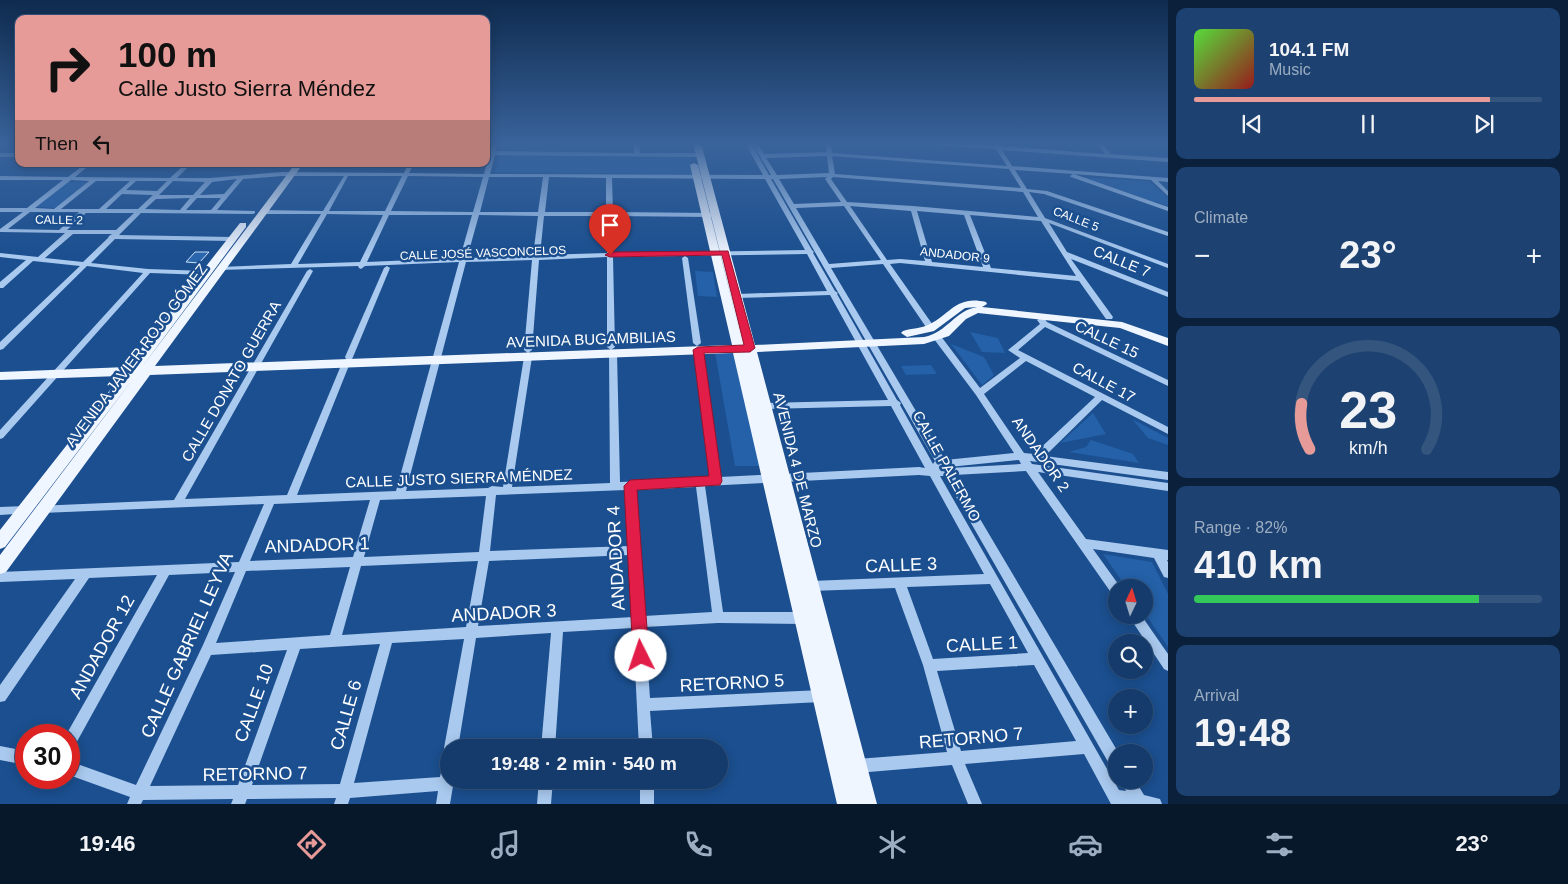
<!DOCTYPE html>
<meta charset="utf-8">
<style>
:root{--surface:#143b6b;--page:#1d4271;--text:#f1f3f6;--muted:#9dadc1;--line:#33557e;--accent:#e69b98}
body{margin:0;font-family:Arial,sans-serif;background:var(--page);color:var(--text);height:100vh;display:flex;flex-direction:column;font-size:19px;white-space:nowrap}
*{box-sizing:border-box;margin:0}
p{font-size:16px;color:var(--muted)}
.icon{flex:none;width:28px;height:28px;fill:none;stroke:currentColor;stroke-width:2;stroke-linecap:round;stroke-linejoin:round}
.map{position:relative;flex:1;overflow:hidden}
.drawer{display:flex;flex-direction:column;gap:8px;padding:8px;background:#0b203b;width:400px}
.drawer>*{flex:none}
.banner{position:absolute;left:15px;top:15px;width:475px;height:152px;border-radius:10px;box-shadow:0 2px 12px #0003,0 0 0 1px var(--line);background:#e69b98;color:#111;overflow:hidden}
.needle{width:32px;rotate:4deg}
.fabs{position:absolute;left:1108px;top:579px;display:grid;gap:10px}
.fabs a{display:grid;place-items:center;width:45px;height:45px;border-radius:50%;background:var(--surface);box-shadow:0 2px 12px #0003,0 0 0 1px var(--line);font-size:25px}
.speed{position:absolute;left:15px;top:724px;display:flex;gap:10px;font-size:25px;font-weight:700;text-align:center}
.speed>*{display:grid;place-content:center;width:65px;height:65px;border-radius:50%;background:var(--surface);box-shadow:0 2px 12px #0003,0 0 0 1px var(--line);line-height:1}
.speed .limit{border:8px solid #d22;background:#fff;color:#111}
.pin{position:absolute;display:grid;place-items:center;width:42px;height:42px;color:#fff;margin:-51px -21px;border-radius:50% 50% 50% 0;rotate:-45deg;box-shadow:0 0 5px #0007}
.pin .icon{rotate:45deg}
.me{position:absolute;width:55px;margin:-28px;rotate:356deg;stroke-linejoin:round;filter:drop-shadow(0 0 4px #0008)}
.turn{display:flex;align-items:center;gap:18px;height:105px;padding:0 20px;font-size:22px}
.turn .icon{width:65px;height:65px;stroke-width:2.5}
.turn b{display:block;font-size:35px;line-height:42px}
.then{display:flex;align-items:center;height:48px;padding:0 20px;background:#0003;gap:10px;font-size:19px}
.big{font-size:38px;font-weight:800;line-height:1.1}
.drawer .widget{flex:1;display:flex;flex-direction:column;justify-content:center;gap:8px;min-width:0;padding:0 18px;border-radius:10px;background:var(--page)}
.drawer .dial{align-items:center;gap:0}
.dial svg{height:130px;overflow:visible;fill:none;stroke:var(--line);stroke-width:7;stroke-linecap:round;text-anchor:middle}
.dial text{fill:var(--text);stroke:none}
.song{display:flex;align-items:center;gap:15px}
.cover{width:60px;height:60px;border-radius:8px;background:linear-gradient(135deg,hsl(110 70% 55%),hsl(0 70% 35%))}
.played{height:5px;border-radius:2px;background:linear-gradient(90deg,var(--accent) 85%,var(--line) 85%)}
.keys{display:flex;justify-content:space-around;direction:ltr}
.heat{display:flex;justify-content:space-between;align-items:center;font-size:28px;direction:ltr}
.charge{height:8px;border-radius:4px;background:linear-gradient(90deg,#34c759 82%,var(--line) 0)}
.trip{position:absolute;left:440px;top:739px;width:288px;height:50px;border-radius:25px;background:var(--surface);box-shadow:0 2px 12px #0003,0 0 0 1px var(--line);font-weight:800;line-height:50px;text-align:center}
.menu{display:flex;height:80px;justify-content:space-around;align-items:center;background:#08182b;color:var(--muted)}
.menu .icon{width:35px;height:35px}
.menu .active{color:var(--accent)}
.menu b{font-size:22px;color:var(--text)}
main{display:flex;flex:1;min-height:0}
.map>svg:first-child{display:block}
</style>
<main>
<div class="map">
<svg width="1168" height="804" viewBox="0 0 1168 804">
<rect width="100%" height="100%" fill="#1b4f8f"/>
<!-- green -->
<g fill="#2461a8">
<polygon points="499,155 690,157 692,174 495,172"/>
<polygon points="1079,177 1149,181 1168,197 1168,206"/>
<polygon points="67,182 87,182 55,208 36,207"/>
<polygon points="695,271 713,272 717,297 698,296"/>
<polygon points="970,332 998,338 1005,353 982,352"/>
<polygon points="951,344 984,357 994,375 982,385"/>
<polygon points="715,353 736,353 762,466 735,466"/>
<polygon points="931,365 937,374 906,375 901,366"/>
<polygon points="1093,413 1106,434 1060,443"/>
<polygon points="1132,419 1168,438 1168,445 1148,438"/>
<polygon points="1091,440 1133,454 1139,463 1069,452 1086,447"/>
<polygon points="1103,554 1152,562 1168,594 1168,647 1144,612 1144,588 1126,587"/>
</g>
<!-- building -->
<polygon fill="#2a66ad" stroke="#cfe3fa" points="195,252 209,252 199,263 186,262"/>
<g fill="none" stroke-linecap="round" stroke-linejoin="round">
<!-- minor -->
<g fill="#a9c9ee" fill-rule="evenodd">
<path d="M492 143H498L495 151 634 153 633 143H639L640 153H700L703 155 700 157 495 155 490 174 763 175 745 143H751L769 175H771L752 143H758L764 154 827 152 825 143H831L832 153 1007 166 996 149 933 145 930 143H956L994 146 996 143 999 146 1105 154 1096 143H1102L1110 153 1109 154 1168 158V162L1002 150 1012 166 1168 178V182L1158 181 1168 191V196L1151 180 1074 174 1168 207V211L1071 177 1070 176 1073 174 1015 170 1027 189 1047 191 1168 232V236L1044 194 1029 192 1045 218 1168 264V268L1049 223 1067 252 1168 292V297L1071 259 1113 317 1112 319H1106L1079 281 900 263 890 264 935 328 931 330H928L883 264 831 268 945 460 1014 453 976 395 934 339 933 337 934 335H940L980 388 1020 358 1008 350 1040 324 1037 320 1041 318H1044L1047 322 1168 380V386L1045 327 1018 350 1168 427V434L1102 400 1045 456 1168 472V480L1030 461 1032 464 1168 483V491L1038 472 1086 539 1168 550V560H1167L1168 562V578L1164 577 1154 558 1093 549 1121 588H1116V595L1112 594 1026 471 954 475 1118 752H1116V769L1111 767 944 476H940L1119 790 1126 791 1120 780H1135L1144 795 1160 799 1162 804H1111L1084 754 965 764 982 804H968L952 765 857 773 852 771 850 766 852 761 857 759 947 752 923 665 895 588 811 591 807 590 805 586 807 582 811 581 984 574 930 476 919 475 705 486 723 612H803L807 614 809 618 807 622 803 624 718 623 645 627 650 698 821 690 826 691 827 696 826 701 821 702 650 711 653 748H639L633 628 563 632 555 748H541L551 633 476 638 458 748H449V754L446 753 444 748 464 639 392 643 354 783 440 777 444 759 449 757V780H454L450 804H436L438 791 350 798 348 804H334L336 798 247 799 245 804H231L233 799 143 800 141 804H127L130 797 69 775V761L136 785 203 645 235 572 169 575 74 747 69 749V735H66L157 575 89 578 5 701 0 702V685L75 579 0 582V572L239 562 264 504 41 513 37 512 36 509 37 506 174 500 307 271 310 269 313 271 185 499 287 495 342 363 346 360 350 363 297 495 396 491 459 262 365 266 361 269 359 268 358 266 219 270 218 269 221 267 291 264 321 214H263L260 212 263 210 323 211 344 176H282L243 179 217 210 255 211V213L253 214 141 213 119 235 232 237 235 239 232 241 115 239 91 263 148 269 206 271 209 273 206 275 150 273 3 438 0 439V430L143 273 87 266 3 349 0 350V342L80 266 33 261 3 288H0V282L26 260 0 257V253L38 257 65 233 0 232V229L23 212H0V208H27L63 180H0V176L68 177 85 164H91L75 177 170 178 185 164H191L177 178H210L282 172 404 173 408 164H414L409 173 484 174 489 155 486 153 490 151ZM827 156 829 173 777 175 766 158ZM832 156 1009 169 1021 188 835 174ZM348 176H402L385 211H329ZM408 176 483 177 473 212 391 211ZM489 177H543L538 212H480ZM549 177 606 178V212H545ZM827 177 825 179 841 202 794 204 779 179ZM833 177 1023 192 1038 217 913 206 847 202 831 179ZM612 178 765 179 805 250 613 253V216L713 217 716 215 713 213 613 212ZM237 179 224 194 200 195 212 182ZM771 179H773L935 461 933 464 900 405 901 403 897 400 837 294 838 293 835 291 813 253 814 252 812 250ZM71 180 89 181 54 209 35 208ZM96 181H130L99 209H61ZM136 181H167L157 191 126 190ZM173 181 205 182 193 195H159ZM122 194 153 195 138 209H106ZM190 198 180 210 145 209 156 199ZM197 198H221L211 210H186ZM844 206 881 260 829 264 796 208ZM850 206 911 211 925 261 900 259 887 260ZM917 211 964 215 983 267 932 262ZM30 212H79L59 230 8 229ZM86 213H134L116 230H67ZM327 214 383 215 360 262 298 264ZM389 215H472L460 258 367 262ZM479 215 538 216 533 256 467 258ZM970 215 1041 221 1076 276 991 268ZM544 216H606L607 253 540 255ZM73 234H112L109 236 108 238 83 262 45 258ZM807 254 827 291 737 294 733 296 737 298 830 295 888 400 765 403 761 406 765 409 891 406 925 468 919 467 720 477 702 350 698 347 694 350 711 478 620 482 617 353 613 350 609 353 610 483 512 487 532 357 528 354 524 357 503 487 492 486 488 488 406 491 466 262 532 260 524 350 528 353 532 350 539 260 607 257V347L611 350 615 347 613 257ZM1026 361 1095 397 1034 454 1024 453 984 394ZM1019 460 1021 464 950 468 949 467ZM696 487 712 612 644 616 636 490ZM626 490 629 546 490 551 496 495ZM486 496 479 552 364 557 380 500ZM370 500 353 557 250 561 274 504ZM630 555 633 617 478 626 489 561ZM478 561 466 627 342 635 361 566ZM350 567 330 635 216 643 246 571ZM990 584 1028 653 933 659 907 587ZM380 644 340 784 252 785 300 649ZM287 650 238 785 150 786 211 655ZM1034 665 1076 741 961 751 937 671Z"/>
<rect x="0" y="153" width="19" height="4"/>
<polygon points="685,256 688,258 701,343 697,346 693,343 682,258"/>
<polygon points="387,266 390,268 353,357 352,359 346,359 345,357 384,268"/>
<polygon points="26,506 30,507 31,510 30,513 0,515 0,507"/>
<polygon points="1128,615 1141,615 1168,654 1168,671 1164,669"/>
<polygon points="0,746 26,751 26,765 0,760"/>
<polygon points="539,780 553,780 551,804 537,804"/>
<rect x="640" y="780" width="14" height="24"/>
</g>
<!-- major -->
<path fill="#f0f6ff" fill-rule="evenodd" d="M693 143H701L755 345 924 337C948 332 954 311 977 307L965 308 934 331 907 337 901 333 903 331C912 328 921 329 930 324 951 313 957 295 986 302L987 304 982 307 1122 322 1168 338V346L1120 328 978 313 966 319 949 336 924 344 757 352 877 804H837L733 353 150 375 6 572 0 574V555L136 375 5 547 0 549V530L121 376 0 380V372L127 367 240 223H246V227L142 367 295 164H303L155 366 732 345 690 165 694 163 698 165 743 345Z"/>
</g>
<!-- sky -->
<linearGradient id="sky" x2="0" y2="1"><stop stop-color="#0f2b4f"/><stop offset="0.56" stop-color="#39639b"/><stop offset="1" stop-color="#39639b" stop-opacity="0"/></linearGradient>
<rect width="1168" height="256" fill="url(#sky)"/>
<!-- route -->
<polygon fill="#e11d48" stroke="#92132f" points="728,251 755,348 750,352 704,353 722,481 720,485 637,490 649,656 647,661 641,663 636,661 633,656 624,486 630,480 709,476 693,350 698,347 744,345 722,255 610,257 605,255 610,252"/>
<g text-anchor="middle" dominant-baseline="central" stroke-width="5" stroke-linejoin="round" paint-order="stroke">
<!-- far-street labels -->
<g font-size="12" fill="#fff" stroke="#1b4f8f">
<text transform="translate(1076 219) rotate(21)">CALLE 5</text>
<text transform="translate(59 220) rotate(1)">CALLE 2</text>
<text transform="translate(483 253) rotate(-2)">CALLE JOSÉ VASCONCELOS</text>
<text transform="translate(955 255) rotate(6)">ANDADOR 9</text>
</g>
<!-- street labels -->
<g font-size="15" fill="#fff" stroke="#1b4f8f">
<text transform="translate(1122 261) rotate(22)">CALLE 7</text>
<text transform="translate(591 339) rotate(-2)">AVENIDA BUGAMBILIAS</text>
<text transform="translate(1107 339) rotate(25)">CALLE 15</text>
<text transform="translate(136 355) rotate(-53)">AVENIDA JAVIER ROJO GÓMEZ</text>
<text transform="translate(231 381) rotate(-60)">CALLE DONATO GUERRA</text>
<text transform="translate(1104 382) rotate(28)">CALLE 17</text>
<text transform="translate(1041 454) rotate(55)">ANDADOR 2</text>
<text transform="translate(947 466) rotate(61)">CALLE PALERMO</text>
<text transform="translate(798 470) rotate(76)">AVENIDA 4 DE MARZO</text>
<text transform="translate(459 478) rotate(-2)">CALLE JUSTO SIERRA MÉNDEZ</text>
</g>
<!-- near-street labels -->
<g font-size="18" fill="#fff" stroke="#1b4f8f">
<text transform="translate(317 545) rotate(-2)">ANDADOR 1</text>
<text transform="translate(616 558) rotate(-93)">ANDADOR 4</text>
<text transform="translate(901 565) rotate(-2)">CALLE 3</text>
<text transform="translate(504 613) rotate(-3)">ANDADOR 3</text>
<text transform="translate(982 644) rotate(-3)">CALLE 1</text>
<text transform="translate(187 645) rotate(-66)">CALLE GABRIEL LEYVA</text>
<text transform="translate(102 647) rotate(-61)">ANDADOR 12</text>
<text transform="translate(732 683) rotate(-3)">RETORNO 5</text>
<text transform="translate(254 703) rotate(-70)">CALLE 10</text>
<text transform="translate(346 715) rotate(-74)">CALLE 6</text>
<text transform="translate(971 738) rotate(-5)">RETORNO 7</text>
<text transform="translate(255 774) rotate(-1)">RETORNO 7</text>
</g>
</g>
</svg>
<div class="fabs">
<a><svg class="needle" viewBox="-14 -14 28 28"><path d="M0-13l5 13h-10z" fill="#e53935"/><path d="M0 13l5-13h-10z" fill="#9dadc1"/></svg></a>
<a><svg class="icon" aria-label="search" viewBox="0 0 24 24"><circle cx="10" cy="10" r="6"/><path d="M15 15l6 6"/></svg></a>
<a>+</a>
<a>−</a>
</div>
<div class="speed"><div class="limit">30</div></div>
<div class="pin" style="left:610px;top:255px;background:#d93025"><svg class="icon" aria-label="arrive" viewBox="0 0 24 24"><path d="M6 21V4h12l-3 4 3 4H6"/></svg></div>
<svg class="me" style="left:641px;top:656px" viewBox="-20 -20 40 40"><circle r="19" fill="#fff"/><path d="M0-13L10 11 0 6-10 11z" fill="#e11d48"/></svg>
<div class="trip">19:48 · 2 min · 540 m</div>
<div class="banner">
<div class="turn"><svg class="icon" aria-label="right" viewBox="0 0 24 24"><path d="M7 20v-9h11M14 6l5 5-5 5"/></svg><div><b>100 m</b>Calle Justo Sierra Méndez</div></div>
<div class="then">Then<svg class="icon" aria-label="left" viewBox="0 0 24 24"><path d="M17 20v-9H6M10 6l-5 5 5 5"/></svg></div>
</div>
</div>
<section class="drawer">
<div class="widget">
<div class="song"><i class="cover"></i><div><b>104.1 FM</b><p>Music</p></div></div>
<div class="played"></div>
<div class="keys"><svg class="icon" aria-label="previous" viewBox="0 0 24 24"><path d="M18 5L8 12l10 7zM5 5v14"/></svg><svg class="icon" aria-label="pause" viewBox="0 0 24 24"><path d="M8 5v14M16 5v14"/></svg><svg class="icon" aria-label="next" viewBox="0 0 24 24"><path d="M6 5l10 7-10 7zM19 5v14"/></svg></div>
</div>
<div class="widget"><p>Climate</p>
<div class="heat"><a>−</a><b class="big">23°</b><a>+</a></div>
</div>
<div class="widget dial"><svg viewBox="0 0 100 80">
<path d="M14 69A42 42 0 1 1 86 69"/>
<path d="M14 69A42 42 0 0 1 9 41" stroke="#e69b98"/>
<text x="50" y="56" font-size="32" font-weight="700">23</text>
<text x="50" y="72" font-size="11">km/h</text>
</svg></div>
<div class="widget"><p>Range · 82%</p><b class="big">410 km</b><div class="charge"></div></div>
<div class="widget"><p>Arrival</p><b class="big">19:48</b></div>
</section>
</main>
<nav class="menu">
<b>19:46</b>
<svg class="icon active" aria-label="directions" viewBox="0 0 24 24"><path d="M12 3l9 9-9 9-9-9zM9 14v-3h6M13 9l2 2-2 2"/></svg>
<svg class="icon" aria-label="music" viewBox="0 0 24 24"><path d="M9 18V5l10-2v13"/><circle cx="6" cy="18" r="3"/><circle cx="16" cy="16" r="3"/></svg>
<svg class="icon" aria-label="phone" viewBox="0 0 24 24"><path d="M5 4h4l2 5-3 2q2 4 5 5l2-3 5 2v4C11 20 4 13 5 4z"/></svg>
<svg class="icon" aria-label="climate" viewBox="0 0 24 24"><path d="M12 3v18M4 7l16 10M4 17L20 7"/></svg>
<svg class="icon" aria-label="car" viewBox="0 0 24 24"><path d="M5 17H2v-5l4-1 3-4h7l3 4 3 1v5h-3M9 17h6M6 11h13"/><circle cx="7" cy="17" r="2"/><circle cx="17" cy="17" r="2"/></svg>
<svg class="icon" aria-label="filters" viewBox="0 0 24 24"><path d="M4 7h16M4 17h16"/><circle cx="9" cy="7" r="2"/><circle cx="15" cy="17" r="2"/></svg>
<b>23°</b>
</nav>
